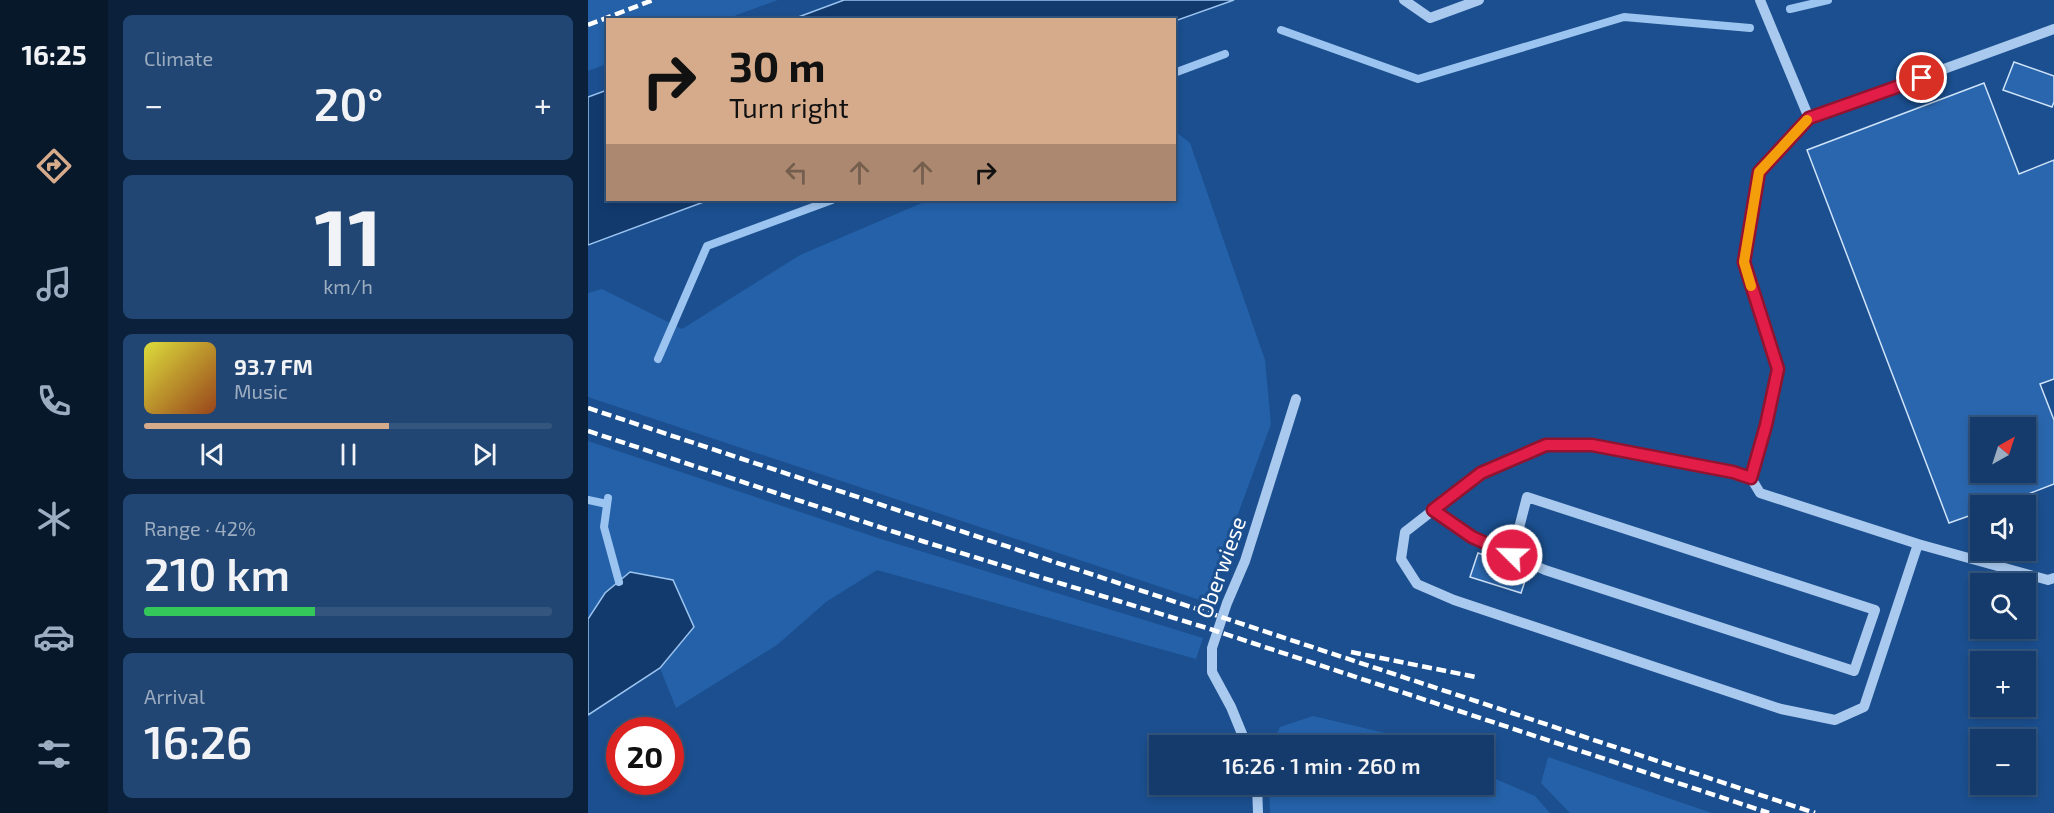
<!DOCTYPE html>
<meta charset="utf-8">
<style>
:root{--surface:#143b6b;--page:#214673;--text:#f1f3f6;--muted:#9dadc1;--line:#33557e;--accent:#d6ab8b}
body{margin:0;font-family:"Exo 2",sans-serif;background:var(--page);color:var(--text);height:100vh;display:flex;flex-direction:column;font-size:22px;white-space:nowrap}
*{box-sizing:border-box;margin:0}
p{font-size:20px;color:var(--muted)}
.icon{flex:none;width:33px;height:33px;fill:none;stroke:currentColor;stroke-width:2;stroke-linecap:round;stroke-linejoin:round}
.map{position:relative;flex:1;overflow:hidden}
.sheet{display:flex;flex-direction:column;gap:15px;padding:15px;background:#0b203b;width:480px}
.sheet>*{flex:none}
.hud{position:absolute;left:18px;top:18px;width:570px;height:183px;border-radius:0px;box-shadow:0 3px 9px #0003,0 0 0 2px var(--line);background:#d6ab8b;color:#111;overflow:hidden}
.needle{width:39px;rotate:39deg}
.buttons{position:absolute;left:1382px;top:417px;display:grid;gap:12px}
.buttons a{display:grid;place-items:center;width:66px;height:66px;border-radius:0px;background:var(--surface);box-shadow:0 3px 9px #0003,0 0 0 2px var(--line);font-size:30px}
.speed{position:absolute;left:18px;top:717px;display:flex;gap:12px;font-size:30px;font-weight:700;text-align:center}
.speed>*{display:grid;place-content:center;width:78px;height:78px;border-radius:50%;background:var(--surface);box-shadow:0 3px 9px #0003,0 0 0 2px var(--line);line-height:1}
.speed .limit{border:9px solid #d22;background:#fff;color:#111}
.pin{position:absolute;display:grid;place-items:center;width:51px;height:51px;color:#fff;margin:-26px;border:3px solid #fff;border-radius:50%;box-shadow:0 2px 6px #0007}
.me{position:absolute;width:66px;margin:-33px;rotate:293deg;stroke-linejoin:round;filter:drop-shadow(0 0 4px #0008)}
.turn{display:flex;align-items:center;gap:21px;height:126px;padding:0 24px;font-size:27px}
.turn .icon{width:78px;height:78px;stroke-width:2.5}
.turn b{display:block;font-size:42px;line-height:51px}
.lanes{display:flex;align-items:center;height:57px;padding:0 24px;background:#0003;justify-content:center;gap:30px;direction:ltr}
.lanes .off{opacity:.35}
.big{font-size:45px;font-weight:600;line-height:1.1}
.sheet .widget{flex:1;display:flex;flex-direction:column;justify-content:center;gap:9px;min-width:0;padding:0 21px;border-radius:9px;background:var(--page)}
.sheet .dial{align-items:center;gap:0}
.dial b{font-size:78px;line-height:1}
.song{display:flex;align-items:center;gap:18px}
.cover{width:72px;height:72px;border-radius:9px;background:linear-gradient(135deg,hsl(60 70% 55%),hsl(20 70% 35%))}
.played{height:6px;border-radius:3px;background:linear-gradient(90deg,var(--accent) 60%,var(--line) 60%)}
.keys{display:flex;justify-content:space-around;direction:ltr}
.heat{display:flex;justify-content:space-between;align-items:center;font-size:33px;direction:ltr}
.charge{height:9px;border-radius:4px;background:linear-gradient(90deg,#34c759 42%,var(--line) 0)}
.trip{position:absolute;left:561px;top:735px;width:345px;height:60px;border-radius:0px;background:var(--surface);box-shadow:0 3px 9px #0003,0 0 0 2px var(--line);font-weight:600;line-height:60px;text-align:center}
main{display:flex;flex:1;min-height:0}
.tabs{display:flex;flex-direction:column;width:108px;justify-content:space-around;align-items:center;background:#08182b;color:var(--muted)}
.tabs .icon{width:42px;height:42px}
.tabs .active{color:var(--accent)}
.tabs b{font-size:27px;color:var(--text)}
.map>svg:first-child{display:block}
</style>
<main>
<nav class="tabs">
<b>16:25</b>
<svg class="icon active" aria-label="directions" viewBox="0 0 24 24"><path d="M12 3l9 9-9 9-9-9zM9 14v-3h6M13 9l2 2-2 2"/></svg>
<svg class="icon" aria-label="music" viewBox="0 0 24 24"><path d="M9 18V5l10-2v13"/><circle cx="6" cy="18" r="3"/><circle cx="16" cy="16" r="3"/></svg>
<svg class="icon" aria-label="phone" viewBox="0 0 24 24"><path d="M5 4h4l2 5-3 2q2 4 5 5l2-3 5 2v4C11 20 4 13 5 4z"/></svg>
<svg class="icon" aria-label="climate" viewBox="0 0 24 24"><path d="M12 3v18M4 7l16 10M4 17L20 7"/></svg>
<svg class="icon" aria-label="car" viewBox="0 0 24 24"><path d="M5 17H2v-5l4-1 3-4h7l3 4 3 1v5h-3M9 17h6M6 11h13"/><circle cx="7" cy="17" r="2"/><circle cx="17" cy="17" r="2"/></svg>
<svg class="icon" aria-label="filters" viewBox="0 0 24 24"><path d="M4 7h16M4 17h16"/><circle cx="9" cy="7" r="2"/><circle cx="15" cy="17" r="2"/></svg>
</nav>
<section class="sheet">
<div class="widget"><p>Climate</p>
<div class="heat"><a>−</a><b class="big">20°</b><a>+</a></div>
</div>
<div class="widget dial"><b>11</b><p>km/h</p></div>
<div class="widget">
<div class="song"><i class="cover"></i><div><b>93.7 FM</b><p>Music</p></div></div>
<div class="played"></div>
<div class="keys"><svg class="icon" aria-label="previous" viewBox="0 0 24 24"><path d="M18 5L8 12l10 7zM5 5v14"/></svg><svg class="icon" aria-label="pause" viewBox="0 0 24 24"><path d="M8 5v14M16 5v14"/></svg><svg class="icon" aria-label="next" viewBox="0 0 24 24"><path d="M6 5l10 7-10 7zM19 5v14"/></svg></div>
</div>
<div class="widget"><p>Range · 42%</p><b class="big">210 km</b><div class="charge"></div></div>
<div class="widget"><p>Arrival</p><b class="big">16:26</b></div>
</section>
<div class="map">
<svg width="1466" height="813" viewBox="0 0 1466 813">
<rect width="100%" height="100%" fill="#1b4f8f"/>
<!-- green -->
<g fill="#2461a8">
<polygon points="0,0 190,0 138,19 20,20 19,64 0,71"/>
<polygon points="587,131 602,143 677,360 683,424 631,566 627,605 0,397 0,293 14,289 94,329 212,255 341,200 586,200"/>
<polygon points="0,441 290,538 615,638 608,659 289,570 238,602 189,645 88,708 72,668 106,627 17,593 0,618"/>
<polygon points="725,716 810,736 832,745 684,745 692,727"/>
<polygon points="960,757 1124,813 982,813 953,783"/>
<polygon points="896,774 947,796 962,813 682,813 681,785 896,784"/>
</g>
<!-- water -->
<g fill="#123a6d" stroke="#9cc4f0" stroke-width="1.5">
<polygon points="256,0 646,0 587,21 586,20 205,19"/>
<polygon points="19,90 20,200 121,200 0,245 0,97"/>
<polygon points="42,572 85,580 106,627 72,668 0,715 0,619 17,593"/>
</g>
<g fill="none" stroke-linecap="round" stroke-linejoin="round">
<!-- stream -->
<g stroke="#9cc4f0" stroke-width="8">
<polyline points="1202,9 1240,0"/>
<polyline points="693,30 830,79 1036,17 1162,28"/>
<polyline points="586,73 637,54"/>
<polyline points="70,359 119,246 244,200"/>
<polyline points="20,498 16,527 31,582"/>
<polyline points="0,500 19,504"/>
</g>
</g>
<!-- building -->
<g fill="#2a66ad" stroke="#cfe3fa" stroke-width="1.5" fill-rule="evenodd">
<polygon points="1426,62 1466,76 1466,102 1464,107 1415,90"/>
<path d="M1396 83 1431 174 1466 160V379L1452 384 1466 420V484L1409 506H1392V512L1361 523 1219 150ZM1392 428H1437V472H1392Z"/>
<polygon points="890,553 941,569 933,593 882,577"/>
</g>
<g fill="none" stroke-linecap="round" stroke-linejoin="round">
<!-- minor -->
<g stroke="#a9c9ee" stroke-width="10">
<polyline points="816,0 842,18 891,0"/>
<polyline points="1172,0 1221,118"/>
<polyline points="1163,478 1178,425 1190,369 1156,262 1171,172 1221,118 1466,29"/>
<polyline points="845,510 883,537 957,570 1266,671 1287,610 939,497 924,555"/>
<polyline points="1330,544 1276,707 1247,720 1193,709 866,600 829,584 813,559 817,532 893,473 958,445 1004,445 1145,472 1163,478 1172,493 1330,544 1460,580 1466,578"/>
<polyline points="659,746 643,707 624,672 624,648 639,603 657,561 708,399"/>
<polyline points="669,784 670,813"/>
</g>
<!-- rail -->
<g stroke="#fff" stroke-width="4.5" stroke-dasharray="10 4.5" stroke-linecap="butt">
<polyline points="0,25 65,0"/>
<polyline points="0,408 1227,813"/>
<polyline points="0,431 337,542 619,628 1181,813"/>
<polyline points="763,652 888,677"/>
</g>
</g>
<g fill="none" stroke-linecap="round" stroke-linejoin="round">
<defs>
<polyline id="route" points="924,555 884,537 845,510 893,473 958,445 1004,445 1145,472 1163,478 1178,425 1190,369 1156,262 1171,172 1221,118 1334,78"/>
</defs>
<!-- route casing -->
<use href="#route" stroke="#92132f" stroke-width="15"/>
<!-- route -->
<use href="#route" stroke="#e11d48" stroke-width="10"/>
<!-- slow -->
<polyline stroke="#f59e0b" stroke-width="10" points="1163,286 1156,262 1171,172 1219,120"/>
</g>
<g text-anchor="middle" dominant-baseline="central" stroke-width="6" stroke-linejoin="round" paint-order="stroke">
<!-- street labels -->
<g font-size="22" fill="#fff" stroke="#1b4f8f">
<text transform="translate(632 567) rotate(-70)">Oberwiese</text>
</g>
</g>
</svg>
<div class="buttons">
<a><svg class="needle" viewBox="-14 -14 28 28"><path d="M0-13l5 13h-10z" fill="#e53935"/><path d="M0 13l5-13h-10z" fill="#9dadc1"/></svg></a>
<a><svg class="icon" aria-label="sound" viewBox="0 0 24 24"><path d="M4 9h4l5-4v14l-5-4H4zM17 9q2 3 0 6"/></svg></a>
<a><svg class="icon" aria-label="search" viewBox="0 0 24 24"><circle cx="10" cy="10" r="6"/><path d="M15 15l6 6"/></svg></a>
<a>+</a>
<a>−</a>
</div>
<div class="speed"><div class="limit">20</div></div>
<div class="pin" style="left:1334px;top:78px;background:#d93025"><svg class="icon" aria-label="arrive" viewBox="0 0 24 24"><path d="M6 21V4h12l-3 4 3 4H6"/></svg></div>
<svg class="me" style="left:924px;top:555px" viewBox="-20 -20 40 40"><circle r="17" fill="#e11d48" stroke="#fff" stroke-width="3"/><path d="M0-11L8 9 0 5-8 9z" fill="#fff"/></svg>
<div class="trip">16:26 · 1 min · 260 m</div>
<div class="hud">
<div class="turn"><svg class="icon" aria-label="right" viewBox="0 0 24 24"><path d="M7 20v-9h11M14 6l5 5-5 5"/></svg><div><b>30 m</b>Turn right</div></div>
<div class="lanes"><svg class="icon off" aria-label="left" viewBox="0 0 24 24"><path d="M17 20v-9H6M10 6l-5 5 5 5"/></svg><svg class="icon off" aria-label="ahead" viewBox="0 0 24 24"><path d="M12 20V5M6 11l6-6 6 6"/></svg><svg class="icon off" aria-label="ahead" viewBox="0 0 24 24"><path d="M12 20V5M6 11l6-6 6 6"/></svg><svg class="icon" aria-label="right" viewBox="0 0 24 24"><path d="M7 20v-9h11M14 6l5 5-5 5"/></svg></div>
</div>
</div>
</main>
